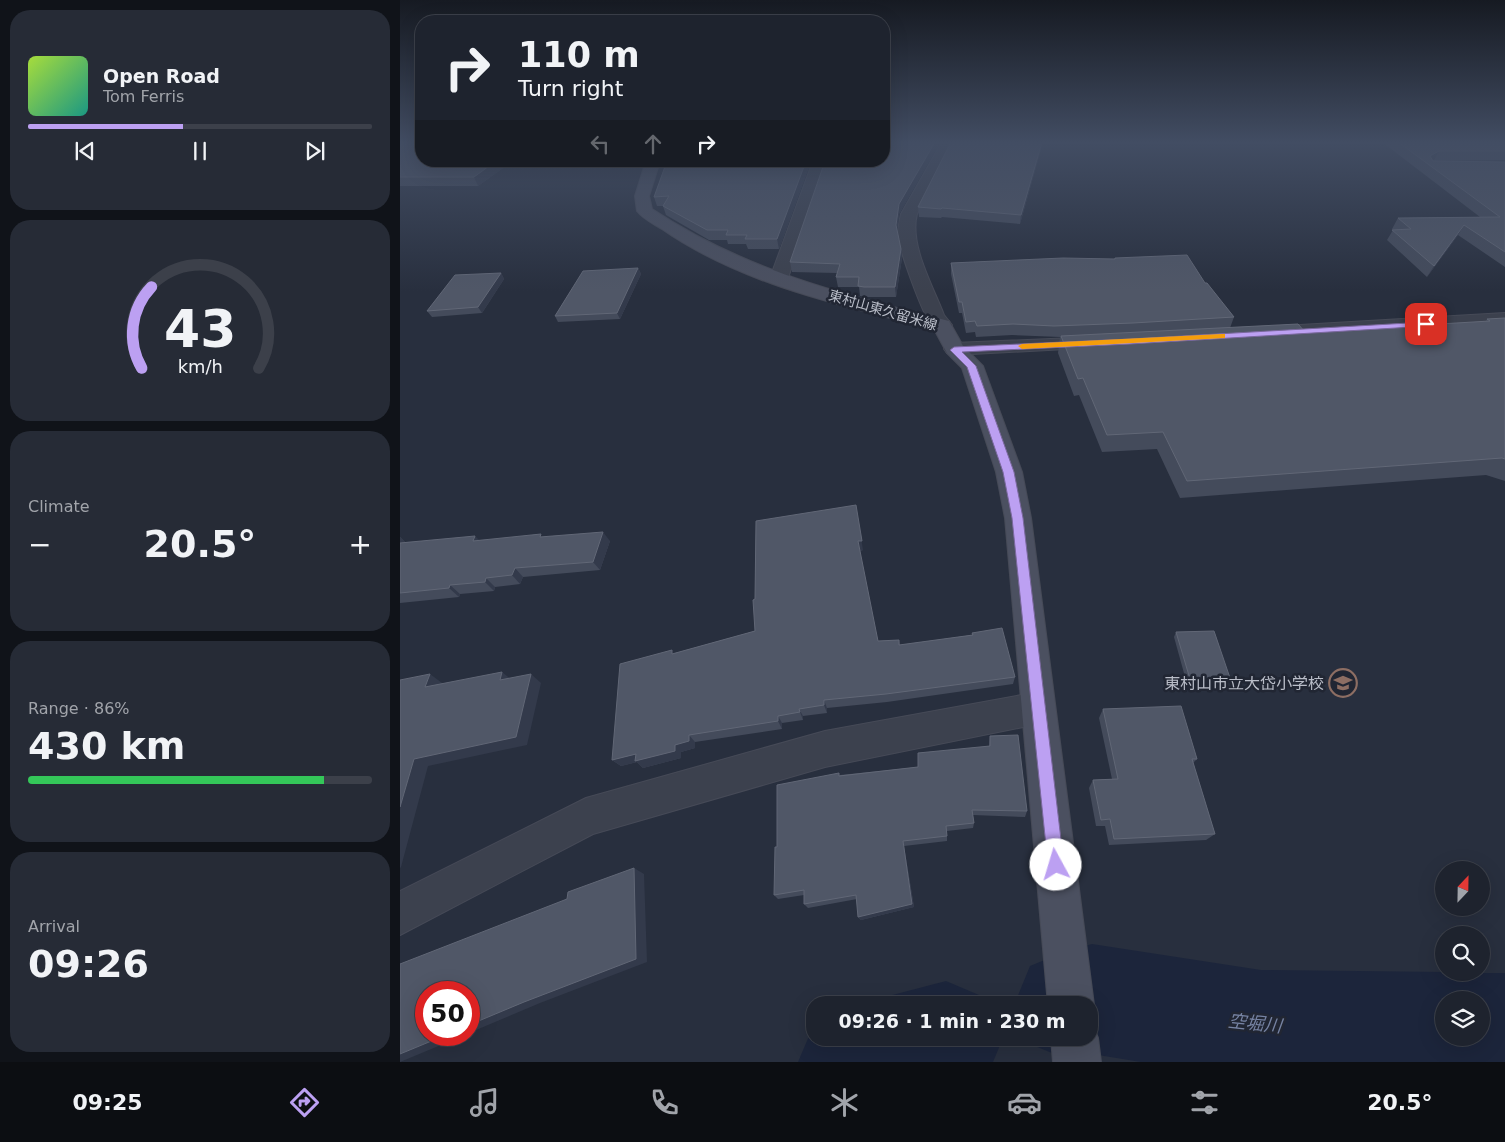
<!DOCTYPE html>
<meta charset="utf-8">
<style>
:root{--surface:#1e232e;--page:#262b36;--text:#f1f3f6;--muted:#a1a4aa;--line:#3c404a;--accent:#bca0f2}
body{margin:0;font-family:"DejaVu Sans","Noto Sans JP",sans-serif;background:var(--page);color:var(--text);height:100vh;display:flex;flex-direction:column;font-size:19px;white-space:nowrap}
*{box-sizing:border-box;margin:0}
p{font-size:16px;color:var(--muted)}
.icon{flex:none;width:28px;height:28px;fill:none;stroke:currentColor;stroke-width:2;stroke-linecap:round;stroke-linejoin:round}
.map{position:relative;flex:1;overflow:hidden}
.panel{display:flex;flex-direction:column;gap:10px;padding:10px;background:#101319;width:400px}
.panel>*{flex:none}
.banner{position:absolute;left:15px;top:15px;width:475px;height:152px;border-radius:20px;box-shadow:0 5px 20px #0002,0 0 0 1px var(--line);background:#1e232e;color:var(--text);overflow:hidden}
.needle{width:32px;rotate:22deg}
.buttons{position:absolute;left:1035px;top:861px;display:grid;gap:10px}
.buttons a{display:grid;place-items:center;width:55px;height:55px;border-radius:50%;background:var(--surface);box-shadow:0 5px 20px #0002,0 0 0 1px var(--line);font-size:25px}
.speed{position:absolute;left:15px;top:981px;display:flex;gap:10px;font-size:25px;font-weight:700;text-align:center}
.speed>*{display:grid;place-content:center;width:65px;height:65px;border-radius:50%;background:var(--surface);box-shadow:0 5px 20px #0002,0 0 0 1px var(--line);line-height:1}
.speed .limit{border:8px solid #d22;background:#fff;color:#111}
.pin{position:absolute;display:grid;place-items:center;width:42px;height:42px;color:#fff;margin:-21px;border-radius:10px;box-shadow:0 2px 8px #0006}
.me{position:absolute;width:55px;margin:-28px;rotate:354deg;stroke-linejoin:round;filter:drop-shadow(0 0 4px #0008)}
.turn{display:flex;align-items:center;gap:18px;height:105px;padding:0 20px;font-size:22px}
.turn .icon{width:65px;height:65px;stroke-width:2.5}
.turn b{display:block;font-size:35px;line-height:42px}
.lanes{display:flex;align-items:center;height:48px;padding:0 20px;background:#0003;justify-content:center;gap:25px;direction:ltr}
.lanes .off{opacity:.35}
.big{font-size:38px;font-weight:600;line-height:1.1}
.panel .tile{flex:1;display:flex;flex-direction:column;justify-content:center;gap:8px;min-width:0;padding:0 18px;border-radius:20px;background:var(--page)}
.panel .dial{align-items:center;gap:0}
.dial svg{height:130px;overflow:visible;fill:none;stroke:var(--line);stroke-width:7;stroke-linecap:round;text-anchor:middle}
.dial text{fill:var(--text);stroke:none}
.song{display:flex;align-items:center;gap:15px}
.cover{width:60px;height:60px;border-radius:8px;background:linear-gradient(135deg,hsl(80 70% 55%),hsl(170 70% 35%))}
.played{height:5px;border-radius:2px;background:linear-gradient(90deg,var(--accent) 45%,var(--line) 45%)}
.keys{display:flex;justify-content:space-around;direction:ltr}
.heat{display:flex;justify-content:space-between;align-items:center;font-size:28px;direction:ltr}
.charge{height:8px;border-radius:4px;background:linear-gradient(90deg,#34c759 86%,var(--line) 0)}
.trip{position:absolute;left:406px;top:996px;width:292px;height:50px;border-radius:20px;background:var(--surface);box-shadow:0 5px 20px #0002,0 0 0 1px var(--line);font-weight:600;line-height:50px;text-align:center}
.tabs{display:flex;height:80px;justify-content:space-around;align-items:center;background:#0c0e12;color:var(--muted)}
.tabs .icon{width:35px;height:35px}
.tabs .current{color:var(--accent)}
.tabs b{font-size:22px;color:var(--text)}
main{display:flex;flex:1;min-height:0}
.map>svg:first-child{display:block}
</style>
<main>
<section class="panel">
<div class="tile">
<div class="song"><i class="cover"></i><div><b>Open Road</b><p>Tom Ferris</p></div></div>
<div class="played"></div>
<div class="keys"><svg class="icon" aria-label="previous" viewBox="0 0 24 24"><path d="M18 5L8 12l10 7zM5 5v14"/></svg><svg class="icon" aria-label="pause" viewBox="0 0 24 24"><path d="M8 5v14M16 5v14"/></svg><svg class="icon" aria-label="next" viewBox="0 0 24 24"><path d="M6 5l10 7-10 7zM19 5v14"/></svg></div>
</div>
<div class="tile dial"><svg viewBox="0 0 100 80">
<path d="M14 69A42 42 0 1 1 86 69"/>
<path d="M14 69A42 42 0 0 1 20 19" stroke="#bca0f2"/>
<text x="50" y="56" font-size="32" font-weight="700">43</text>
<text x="50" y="72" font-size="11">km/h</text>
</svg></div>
<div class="tile"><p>Climate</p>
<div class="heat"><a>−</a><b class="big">20.5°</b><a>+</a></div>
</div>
<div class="tile"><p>Range · 86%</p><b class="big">430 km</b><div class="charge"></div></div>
<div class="tile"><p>Arrival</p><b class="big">09:26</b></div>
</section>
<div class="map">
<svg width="1105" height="1062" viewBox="0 0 1105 1062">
<rect width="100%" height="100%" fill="#282f3e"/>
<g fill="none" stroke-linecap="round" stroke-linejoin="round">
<!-- river -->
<g fill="#1c253b" fill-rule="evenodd">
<path d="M692 944 861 970 1044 972 1064 980 1081 973H1105V1062H741L692 1054 669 1060 630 1044 627 1038H690V1005H614L630 966 669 950ZM1044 1000H1081V1038H1044Z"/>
<polygon points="546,981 586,998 589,1005 454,1005"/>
<polygon points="415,1022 415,1038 603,1038 593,1062 398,1062"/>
</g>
<defs>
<g id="street">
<path d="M542 142H554L517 214C509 245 533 286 544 315L552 325 549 329C544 330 539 332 534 328 524 320 502 256 499 241 497 232 499 223 501 214Z"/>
<polygon points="413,161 427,161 388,278 385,282 379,283 373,282 370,278"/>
<polygon points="1105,313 1105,325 867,339 860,337 857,333 860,329 867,327"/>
<polygon points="697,337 704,339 707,343 704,347 554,355 547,353 544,349 547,345 554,343"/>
<polygon points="638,692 650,696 655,708 650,720 638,724 425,767 193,834 0,935 0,891 186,798 425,731"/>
</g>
<g id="secondary">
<path d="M246 161H260L249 196 252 209C346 271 441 294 549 321L563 346 583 366 622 472 631 518 694 1005 690 1014V1005H648L605 518 596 472 562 368 547 353 534 329C442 306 341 284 262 229 254 224 243 219 237 211L235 196Z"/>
<polygon points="691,1021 698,1038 701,1062 653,1062 651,1038 690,1038"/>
</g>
</defs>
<!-- street casing -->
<use href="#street" stroke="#464a57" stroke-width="2"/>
<!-- secondary casing -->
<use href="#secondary" stroke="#464a57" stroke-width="2"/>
<!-- street -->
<use href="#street" fill="#3c414e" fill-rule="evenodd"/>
<!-- secondary -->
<use href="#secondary" fill="#4b5060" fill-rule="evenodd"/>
</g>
<!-- wall -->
<g fill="#444b5b">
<polygon points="0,142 21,161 139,161 110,163 78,186 0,186"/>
<polygon points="484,142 540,142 499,214 497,230 501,249 502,258 496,297 465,297 460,296 459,287 438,287 436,277 437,273 392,272 390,262"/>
<polygon points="551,142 643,142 620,224 542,217 541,218 519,217 518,207"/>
<polygon points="982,142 1105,142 1105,160 1033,161 1105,162 1105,267 1058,235 1027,277 987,240 993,230 992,229 998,218 1080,217"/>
<polygon points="264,161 411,161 379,249 348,249 346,244 328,244 327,240 309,240 266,215 263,206 257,206 254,197 265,166"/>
<polygon points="715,258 805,283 834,317 830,328 905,332 1085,322 1087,319 1105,318 1105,481 1086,475 780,498 757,449 702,452 679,395 674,396 658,353 660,337 612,335 576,337 575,332 566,333 562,313 559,313 551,274 551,263 714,259"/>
<polygon points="238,268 241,274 220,319 158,322 155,316"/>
<polygon points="101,273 104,279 82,313 32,317 27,311"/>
<polygon points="356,521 463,550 460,551 478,641 499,640 500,645 572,635 572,633 615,677 613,684 487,702 427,708 427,713 403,716 403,720 382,723 382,729 295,742 295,748 281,752 281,758 243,768 237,762 221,766 212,760 275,653 355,631"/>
<polygon points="0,537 5,542 79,540 143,537 210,541 200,570 123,577 120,584 95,587 94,591 60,594 59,597 0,603"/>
<polygon points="776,632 830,678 826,683 787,684 774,637"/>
<polygon points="703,709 797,759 793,763 815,834 806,840 709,845 705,826 696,826 689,788 693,780 712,779 699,718"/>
<polygon points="590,736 627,811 625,817 573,815 574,823 573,828 547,831 547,841 504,846 514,907 461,920 458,917 457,899 408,908 404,904 404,895 378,899 374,895 377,847 440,775 518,767 589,746"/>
</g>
<!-- shaded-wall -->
<g fill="#333a4b">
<polygon points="535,142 540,142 499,214 496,234 496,225 499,204"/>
<polygon points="642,142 643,142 620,224 621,215"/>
<polygon points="1039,151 1034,160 1028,164 1030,156"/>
<polygon points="96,161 109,161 110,163 78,186 74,177"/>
<polygon points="406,161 411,161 379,249 377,239"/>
<polygon points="1064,225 1058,235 1027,277 1034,266"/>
<polygon points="501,249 502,258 496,297 495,287"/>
<polygon points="238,268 241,274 220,319 217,313"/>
<polygon points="101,273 104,279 82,313 78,307"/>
<polygon points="456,505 463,550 460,551 458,541"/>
<polygon points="203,532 210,541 200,570 193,562"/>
<polygon points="75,536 84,545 73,541"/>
<polygon points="0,537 7,544 0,552"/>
<polygon points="115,568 123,577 120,584 112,575"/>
<polygon points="86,578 95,587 94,591 85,582"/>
<polygon points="50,585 60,594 59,597 49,588"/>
<polygon points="102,672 113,681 100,680"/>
<polygon points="30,674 42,683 38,695 25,687"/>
<polygon points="131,674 141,683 127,745 28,766 1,867 0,868 0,807 14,759"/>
<polygon points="424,700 427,708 427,713 424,705"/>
<polygon points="399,709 403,716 403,720 400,712"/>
<polygon points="378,716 382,723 382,729 378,721"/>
<polygon points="289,735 295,742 295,748 281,752 281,758 243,768 237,762 221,766 212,760 275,745"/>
<polygon points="503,841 514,907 461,920 458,917"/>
<polygon points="234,868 244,874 247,962 140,1003 69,1033 69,1025"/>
<polygon points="46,1035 65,1035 0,1062 0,1054"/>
</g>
<!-- building -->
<g fill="#505767" stroke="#616776">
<polygon points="0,142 21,142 21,161 96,161 74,177 0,177"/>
<polygon points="484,142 535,142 499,204 496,225 501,249 495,287 464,287 458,286 459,277 436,277 440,264 390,262 425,161 484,161"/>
<polygon points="551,142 642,142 621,215 542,208 541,209 518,207"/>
<polygon points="998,142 1105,142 1105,151 1039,151 1030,156 1033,161 1105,162 1105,252 1064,225 1034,266 992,230 1011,229 998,218 1100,217"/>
<polygon points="267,161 406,161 377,239 345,239 347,235 326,235 328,230 307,230 263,206 269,196 254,197"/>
<polygon points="787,255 805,283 807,283 834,317 733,323 654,326 613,324 577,326 575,321 566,322 562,302 559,302 551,263 663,258 715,259 715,258"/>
<polygon points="238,268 217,313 155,316 183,271"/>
<polygon points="101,273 78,307 27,311 55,275"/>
<polygon points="1105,318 1105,459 1102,458 787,481 763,432 707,435 683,378 678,379 661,336 898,324 905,332 1090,321 1087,319"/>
<polygon points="456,505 462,541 458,541 478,641 499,640 499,645 573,635 572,633 602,628 615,677 486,694 424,700 424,705 399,709 400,712 378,716 378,721 289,735 289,741 275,745 275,751 235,761 236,754 212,760 220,664 272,650 272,654 355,631 353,600 355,599 356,521"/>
<polygon points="203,532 193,562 115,568 112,575 86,578 85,582 50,585 49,588 0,593 0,543 75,536 73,541 141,534 140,537"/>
<polygon points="814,631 830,678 790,679 776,632"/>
<polygon points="102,672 100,680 131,674 116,737 14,759 0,807 0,680 30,674 25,687"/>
<polygon points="781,706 797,759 792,759 815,834 714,839 710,819 701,820 693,780 718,779 703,709"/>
<polygon points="618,735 627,811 572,810 574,823 546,826 547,836 503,841 512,904 458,917 456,895 404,904 404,890 374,895 375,847 377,847 377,785 439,773 439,776 518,767 518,753 590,746 590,736"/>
<polygon points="234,868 236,959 124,1002 69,1025 69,992 26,992 26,1035 46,1035 0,1054 0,964 167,899 168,892"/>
</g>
<!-- sky -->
<linearGradient id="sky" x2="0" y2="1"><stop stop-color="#161a22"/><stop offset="0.49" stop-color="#424d63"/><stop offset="1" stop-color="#424d63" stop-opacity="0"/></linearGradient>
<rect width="1105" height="291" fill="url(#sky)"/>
<!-- route -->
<polygon fill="#bca0f2" stroke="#7a689d" points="1026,322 1030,324 1029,326 730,344 562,352 576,366 614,472 623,518 664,865 662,871 656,873 650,871 648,865 612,518 603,472 567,367 550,350 554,347 730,339"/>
<!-- slow -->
<polygon fill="#f59e0b" points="822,334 825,334 825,338 622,349 618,346 622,344"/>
<!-- icons -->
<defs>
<symbol id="school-ring" viewBox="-11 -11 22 22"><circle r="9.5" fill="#212633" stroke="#8d6e63" stroke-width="1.5"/><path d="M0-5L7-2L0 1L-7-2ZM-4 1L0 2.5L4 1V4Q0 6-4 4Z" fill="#8d6e63"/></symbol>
</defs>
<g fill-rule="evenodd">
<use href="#school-ring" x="927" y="667" width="32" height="32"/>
</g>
<g text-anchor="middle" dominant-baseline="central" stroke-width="5" stroke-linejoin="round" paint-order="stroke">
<!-- street labels -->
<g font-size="14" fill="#b9bdc8" stroke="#212633">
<text transform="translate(483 310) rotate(16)">東村山東久留米線</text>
</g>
<!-- near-poi labels -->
<g font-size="16" fill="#b9bdc8" stroke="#212633" text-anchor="end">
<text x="924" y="683">東村山市立大岱小学校</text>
</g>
<!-- near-water labels -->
<g font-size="18" font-style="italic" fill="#7683a3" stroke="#212633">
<text transform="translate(855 1023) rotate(6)">空堀川</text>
</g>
</g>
</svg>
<div class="buttons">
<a><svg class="needle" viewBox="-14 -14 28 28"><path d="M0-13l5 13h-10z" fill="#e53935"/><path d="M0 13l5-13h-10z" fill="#a1a4aa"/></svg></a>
<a><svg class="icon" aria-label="search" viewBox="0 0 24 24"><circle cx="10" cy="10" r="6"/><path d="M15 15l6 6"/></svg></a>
<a><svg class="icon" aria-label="layers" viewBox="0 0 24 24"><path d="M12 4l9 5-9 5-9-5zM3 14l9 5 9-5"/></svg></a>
</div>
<div class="speed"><div class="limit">50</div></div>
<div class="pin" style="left:1026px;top:324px;background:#d93025"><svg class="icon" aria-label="arrive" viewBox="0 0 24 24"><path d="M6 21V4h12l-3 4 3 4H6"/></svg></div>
<svg class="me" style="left:656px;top:865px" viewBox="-20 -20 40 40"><circle r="19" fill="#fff"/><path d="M0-13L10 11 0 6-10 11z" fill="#bca0f2"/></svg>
<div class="trip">09:26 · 1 min · 230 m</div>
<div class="banner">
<div class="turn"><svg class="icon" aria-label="right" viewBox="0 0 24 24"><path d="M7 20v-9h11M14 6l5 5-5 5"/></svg><div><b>110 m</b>Turn right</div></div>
<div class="lanes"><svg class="icon off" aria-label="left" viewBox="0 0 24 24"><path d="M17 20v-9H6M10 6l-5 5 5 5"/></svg><svg class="icon off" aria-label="ahead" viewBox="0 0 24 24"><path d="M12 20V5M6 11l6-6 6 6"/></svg><svg class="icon" aria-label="right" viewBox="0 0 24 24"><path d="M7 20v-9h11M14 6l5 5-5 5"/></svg></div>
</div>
</div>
</main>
<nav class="tabs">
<b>09:25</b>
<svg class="icon current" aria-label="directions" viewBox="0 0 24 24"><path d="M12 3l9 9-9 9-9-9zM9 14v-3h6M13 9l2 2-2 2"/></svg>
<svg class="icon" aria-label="music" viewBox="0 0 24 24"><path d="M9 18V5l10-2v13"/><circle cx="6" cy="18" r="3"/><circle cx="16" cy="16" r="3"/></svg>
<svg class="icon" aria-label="phone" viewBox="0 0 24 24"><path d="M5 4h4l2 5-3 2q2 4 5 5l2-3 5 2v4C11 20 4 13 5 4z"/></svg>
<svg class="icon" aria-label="climate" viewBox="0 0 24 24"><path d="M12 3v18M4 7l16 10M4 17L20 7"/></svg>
<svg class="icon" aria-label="car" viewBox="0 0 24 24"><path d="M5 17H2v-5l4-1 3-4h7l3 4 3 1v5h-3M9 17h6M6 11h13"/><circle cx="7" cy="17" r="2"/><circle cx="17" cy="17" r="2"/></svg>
<svg class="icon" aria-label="filters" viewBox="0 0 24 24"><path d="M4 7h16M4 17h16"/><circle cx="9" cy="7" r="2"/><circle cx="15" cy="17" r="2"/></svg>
<b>20.5°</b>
</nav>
